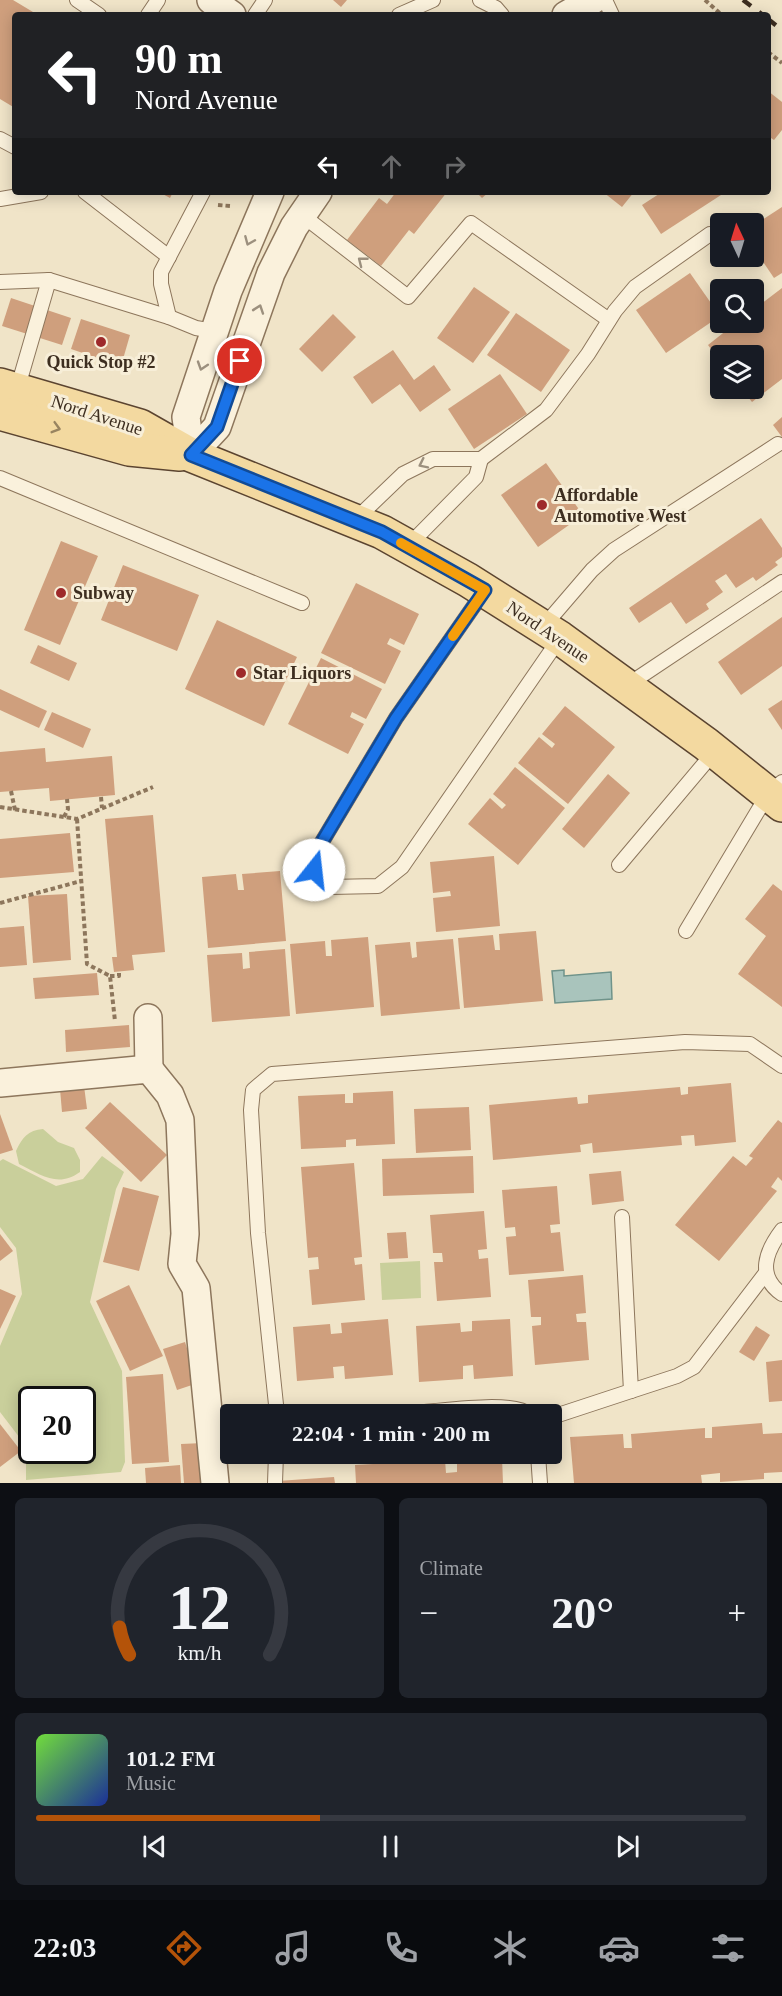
<!DOCTYPE html>
<meta charset="utf-8">
<style>
:root{--surface:#171b24;--page:#20242c;--text:#f1f3f6;--muted:#9ea1a6;--line:#363941;--accent:#b45309}
body{margin:0;font-family:"Times New Roman",serif;background:var(--page);color:var(--text);height:100vh;display:flex;flex-direction:column;font-size:22px;white-space:nowrap}
*{box-sizing:border-box;margin:0}
p{font-size:20px;color:var(--muted)}
.icon{flex:none;width:33px;height:33px;fill:none;stroke:currentColor;stroke-width:2;stroke-linecap:round;stroke-linejoin:round}
.map{position:relative;height:1483px;overflow:hidden}
.panel{display:flex;flex-direction:column;gap:15px;padding:15px;background:#0d0f14;flex:1}
.panel>*{flex:none}
.top-card{position:absolute;left:12px;top:12px;width:759px;height:183px;border-radius:6px;box-shadow:0 3px 15px #0003;background:#202124;color:#fff;overflow:hidden}
.needle{width:39px;rotate:356deg}
.buttons{position:absolute;left:710px;top:213px;display:grid;gap:12px}
.buttons a{display:grid;place-items:center;width:54px;height:54px;border-radius:6px;background:var(--surface);box-shadow:0 3px 15px #0003;font-size:30px}
.speed{position:absolute;left:18px;top:1386px;display:flex;gap:12px;font-size:30px;font-weight:700;text-align:center}
.speed>*{display:grid;place-content:center;width:78px;height:78px;border-radius:50%;background:var(--surface);box-shadow:0 3px 15px #0003;line-height:1}
.speed .limit{border:3px solid #111;border-radius:9px;background:#fff;color:#111}
.pin{position:absolute;display:grid;place-items:center;width:51px;height:51px;color:#fff;margin:-26px;border:3px solid #fff;border-radius:50%;box-shadow:0 2px 6px #0007}
.me{position:absolute;width:66px;margin:-33px;rotate:16deg;stroke-linejoin:round;filter:drop-shadow(0 0 4px #0008)}
.turn{display:flex;align-items:center;gap:21px;height:126px;padding:0 24px;font-size:27px}
.turn .icon{width:78px;height:78px;stroke-width:2.5}
.turn b{display:block;font-size:42px;line-height:51px}
.lanes{display:flex;align-items:center;height:57px;padding:0 24px;background:#0003;justify-content:center;gap:30px;direction:ltr}
.lanes .off{opacity:.35}
.big{font-size:45px;font-weight:600;line-height:1.1}
.panel .tile{flex:1;display:flex;flex-direction:column;justify-content:center;gap:9px;min-width:0;padding:0 21px;border-radius:9px;background:var(--page)}
.panel .dial{align-items:center;gap:0}
.dial svg{height:156px;overflow:visible;fill:none;stroke:var(--line);stroke-width:7;stroke-linecap:round;text-anchor:middle}
.dial text{fill:var(--text);stroke:none}
.song{display:flex;align-items:center;gap:18px}
.cover{width:72px;height:72px;border-radius:9px;background:linear-gradient(135deg,hsl(100 70% 55%),hsl(230 70% 35%))}
.played{height:6px;border-radius:3px;background:linear-gradient(90deg,var(--accent) 40%,var(--line) 40%)}
.keys{display:flex;justify-content:space-around;direction:ltr}
.heat{display:flex;justify-content:space-between;align-items:center;font-size:33px;direction:ltr}
.panel .tiles{flex:1;display:grid;gap:15px;grid-template-columns:1fr 1fr}
.tile:last-child{grid-column:span 2}
.trip{position:absolute;left:220px;top:1404px;width:342px;height:60px;border-radius:6px;background:var(--surface);box-shadow:0 3px 15px #0003;font-weight:600;line-height:60px;text-align:center}
.menu{display:flex;height:96px;justify-content:space-around;align-items:center;background:#090b0e;color:var(--muted)}
.menu .icon{width:42px;height:42px}
.menu .active{color:var(--accent)}
.menu b{font-size:27px;color:var(--text)}
.map>svg:first-child{display:block}
</style>
<div class="map">
<svg width="782" height="1483" viewBox="0 0 782 1483">
<rect width="100%" height="100%" fill="#f0e4c8"/>
<!-- green -->
<g fill="#c9cf9b" fill-rule="evenodd">
<path d="M43 1129 58 1142 74 1148 80 1160V1172C58 1188 41 1175 19 1164L16 1151C22 1138 28 1130 43 1129Z"/>
<path d="M102 1156 124 1172 116 1189 90 1302 122 1371 125 1462 121 1472 26 1480V1446L0 1412V1346L22 1294 16 1248 0 1227V1161L3 1159 56 1186 83 1179ZM32 1400H82V1450H32Z"/>
<polygon points="420,1261 421,1298 382,1300 380,1263"/>
</g>
<!-- water -->
<polygon fill="#a9c4bc" stroke="#6f938a" stroke-width="1.5" points="564,970 564,976 611,972 612,999 555,1003 552,971"/>
<!-- building -->
<g fill="#cf9f7d">
<polygon points="0,0 13,0 38,15 15,15 15,108 0,99"/>
<polygon points="333,0 347,0 341,7"/>
<polygon points="768,91 782,102 782,130 774,140 768,136"/>
<polygon points="159,192 173,192 170,198"/>
<polygon points="396,192 447,192 414,234 409,230 381,266 347,240 379,198 387,204"/>
<polygon points="476,192 489,192 482,198"/>
<polygon points="603,192 634,192 622,207"/>
<polygon points="662,192 718,192 721,195 661,234 642,205"/>
<polygon points="782,207 782,273 774,278 753,247 753,226"/>
<polygon points="690,273 720,316 666,353 636,310"/>
<polygon points="474,287 510,312 473,363 437,338"/>
<polygon points="782,288 782,379 752,402 741,388 753,388 753,356 720,356 720,361 708,345 737,322 753,322 753,310"/>
<polygon points="11,298 71,318 62,345 2,326"/>
<polygon points="516,313 570,350 541,392 487,355"/>
<polygon points="333,314 356,337 322,372 299,349"/>
<polygon points="81,319 130,335 121,366 71,349"/>
<polygon points="393,350 414,380 434,365 451,390 420,412 400,384 372,404 353,377"/>
<polygon points="500,374 527,414 474,449 448,409"/>
<polygon points="782,417 782,437 773,425"/>
<polygon points="546,463 583,515 538,547 501,495"/>
<polygon points="761,518 782,548 782,557 775,562 778,565 756,581 753,577 736,588 726,574 715,581 723,592 706,604 709,609 686,624 671,602 639,623 629,608"/>
<polygon points="61,541 98,556 60,645 24,630"/>
<polygon points="123,565 199,595 177,651 101,620"/>
<polygon points="356,583 419,614 404,645 390,638 387,644 401,651 385,684 321,653"/>
<polygon points="782,617 782,666 741,695 718,662"/>
<polygon points="217,620 297,657 264,726 185,689"/>
<polygon points="38,645 77,663 69,681 30,663"/>
<polygon points="321,658 382,689 366,719 352,712 350,717 364,724 348,754 288,724"/>
<polygon points="0,689 47,711 39,728 0,710"/>
<polygon points="782,700 782,730 768,709"/>
<polygon points="565,706 615,747 568,804 518,763 539,737 552,748 555,744 542,734"/>
<polygon points="52,712 91,729 83,748 44,730"/>
<polygon points="45,748 46,762 112,756 115,795 50,801 49,788 0,792 0,752"/>
<polygon points="515,767 565,808 518,865 468,824 490,798 502,809 506,805 493,794"/>
<polygon points="608,774 630,793 584,848 562,829"/>
<polygon points="153,815 165,952 132,955 134,970 114,972 112,957 117,957 105,819"/>
<polygon points="70,833 74,872 0,878 0,839"/>
<polygon points="494,856 500,926 436,932 433,898 451,896 450,891 433,893 430,862"/>
<polygon points="280,871 286,941 208,948 202,877 236,874 238,890 244,890 242,874"/>
<polygon points="773,884 782,891 782,1007 738,974 766,936 745,919"/>
<polygon points="67,894 71,960 33,963 28,896"/>
<polygon points="24,926 27,965 0,967 0,928"/>
<polygon points="536,931 543,1001 464,1008 458,938 493,935 495,950 500,950 499,934"/>
<polygon points="368,937 374,1007 296,1014 290,944 325,941 326,956 332,956 331,940"/>
<polygon points="453,939 460,1009 381,1016 375,945 410,942 412,958 417,957 416,942"/>
<polygon points="285,949 290,1016 212,1022 207,955 242,953 243,969 250,968 249,952"/>
<polygon points="97,973 99,995 35,999 33,978"/>
<polygon points="129,1025 130,1047 66,1052 65,1030"/>
<polygon points="731,1083 736,1142 695,1146 694,1135 681,1136 682,1145 593,1153 592,1143 580,1145 581,1152 493,1160 489,1105 577,1097 578,1104 588,1103 588,1095 680,1087 681,1095 688,1094 688,1087"/>
<polygon points="84,1086 87,1109 62,1112 60,1089"/>
<polygon points="393,1091 395,1144 356,1146 356,1139 346,1140 346,1147 301,1149 298,1096 345,1094 345,1103 353,1103 353,1093"/>
<polygon points="110,1102 167,1155 141,1182 85,1128"/>
<polygon points="469,1107 471,1150 416,1153 414,1109"/>
<polygon points="0,1114 13,1150 0,1154"/>
<polygon points="778,1120 782,1123 782,1181 778,1177 771,1187 777,1191 719,1261 675,1225 733,1156 746,1166 753,1158 749,1156"/>
<polygon points="473,1156 474,1193 383,1196 382,1159"/>
<polygon points="354,1163 362,1257 354,1258 355,1265 362,1264 365,1300 312,1305 309,1270 319,1269 318,1257 308,1258 301,1167"/>
<polygon points="621,1171 624,1201 592,1205 589,1174"/>
<polygon points="557,1186 560,1224 550,1225 551,1233 560,1232 564,1271 509,1275 506,1237 516,1236 515,1227 505,1228 502,1190"/>
<polygon points="123,1187 159,1196 139,1271 103,1262"/>
<polygon points="484,1211 487,1249 478,1250 479,1259 488,1258 491,1297 437,1301 434,1262 443,1262 442,1253 433,1253 430,1215"/>
<polygon points="406,1232 408,1258 389,1259 387,1233"/>
<polygon points="0,1234 13,1251 0,1261"/>
<polygon points="583,1275 586,1313 576,1314 577,1322 586,1322 589,1360 535,1365 532,1326 541,1325 541,1317 531,1317 528,1280"/>
<polygon points="129,1285 163,1356 130,1371 96,1301"/>
<polygon points="0,1289 16,1296 0,1329"/>
<polygon points="388,1319 393,1375 345,1379 344,1366 333,1367 334,1378 297,1381 293,1327 330,1324 331,1334 342,1333 341,1323"/>
<polygon points="510,1319 513,1376 474,1379 473,1365 463,1366 463,1379 419,1382 416,1326 460,1323 461,1332 472,1331 472,1321"/>
<polygon points="756,1326 770,1335 754,1361 739,1352"/>
<polygon points="185,1342 198,1383 177,1390 163,1349"/>
<polygon points="782,1360 782,1401 769,1402 766,1362"/>
<polygon points="163,1374 169,1462 132,1464 126,1377"/>
<polygon points="762,1423 763,1434 782,1433 782,1472 764,1473 764,1479 720,1482 720,1473 701,1475 702,1483 574,1483 570,1437 623,1434 624,1448 632,1448 631,1434 705,1428 705,1438 712,1438 712,1427"/>
<polygon points="0,1424 21,1451 0,1467"/>
<polygon points="203,1443 207,1483 184,1483 181,1444"/>
<polygon points="502,1458 503,1483 356,1483 355,1465 445,1460 446,1473 457,1472 457,1461"/>
<polygon points="180,1465 181,1483 146,1483 145,1468"/>
<polygon points="334,1477 335,1483 278,1483 278,1481"/>
</g>
<g fill="none" stroke-linecap="round" stroke-linejoin="round">
<defs>
<g id="lane">
<polyline points="77,0 99,15"/>
<polyline points="480,0 496,8 502,15"/>
<polyline points="605,0 612,15"/>
<polyline points="148,15 158,0"/>
<polyline points="255,15 265,0"/>
<polyline points="399,15 433,0"/>
<polyline points="0,139 15,147"/>
<polyline points="85,192 169,257"/>
<polyline points="0,199 41,192"/>
<polyline points="302,215 408,297 471,223 609,320"/>
<polyline points="0,282 49,280 169,317 196,328 213,331"/>
<polyline points="169,317 161,284 161,272 203,192"/>
<polyline points="17,390 49,280"/>
<polyline points="0,478 302,603"/>
<polyline points="355,520 403,474 433,459 481,459 546,410 588,354 615,311 635,287 710,234"/>
<polyline points="408,546 476,477 481,459"/>
<polyline points="485,590 396,718 316,852 314,870 330,887 378,886 402,867 560,638"/>
<polyline points="543,627 592,570 614,550 778,444"/>
<polyline points="626,686 782,582"/>
<polyline points="619,865 715,751"/>
<polyline points="686,931 768,794 782,782"/>
<path d="M782 1230C766 1251 756 1276 782 1294"/>
<polyline points="631,1391 677,1376 694,1367 765,1274"/>
<polyline points="277,1414 258,1233 251,1110 253,1090 272,1074 685,1042 750,1044 782,1066"/>
<path d="M402 1414C426 1413 513 1399 528 1414"/>
<polyline points="552,1417 631,1391 622,1217"/>
<polyline points="538,1454 540,1483"/>
<polyline points="275,1483 276,1454"/>
</g>
<g id="street">
<polyline points="211,0 232,15"/>
<polyline points="566,15 593,0"/>
<polyline points="191,455 217,427 271,273 294,227 318,192"/>
<polyline points="191,455 186,417 228,291 270,192"/>
<polyline points="148,1018 149,1069"/>
<polyline points="0,1083 149,1069 170,1095 180,1120 185,1234 182,1264 196,1288 215,1483"/>
</g>
<g id="primary">
<polyline points="0,385 140,426 191,455 382,532 468,580 560,638 706,744 782,805"/>
<polyline points="0,413 129,449 180,454"/>
</g>
</defs>
<!-- lane casing -->
<use href="#lane" stroke="#8d765c" stroke-width="16"/>
<!-- street casing -->
<use href="#street" stroke="#8d765c" stroke-width="30"/>
<!-- primary casing -->
<use href="#primary" stroke="#5b4430" stroke-width="36"/>
<!-- path -->
<g stroke="#8d765c" stroke-width="4" stroke-dasharray="4.5 3" stroke-linecap="butt">
<polyline points="705,0 722,15"/>
<polyline points="768,52 782,63"/>
<polyline points="218,205 230,206"/>
<polyline points="11,791 15,810"/>
<polyline points="101,797 102,808"/>
<polyline points="0,807 77,819 153,787"/>
<polyline points="64,817 68,809 67,799"/>
<polyline points="77,819 87,964 110,976 115,1021"/>
<polyline points="0,903 81,881"/>
<polyline points="110,976 119,976 119,971"/>
</g>
<!-- lane -->
<use href="#lane" stroke="#faf1dc" stroke-width="14"/>
<!-- street -->
<use href="#street" stroke="#faf1dc" stroke-width="27"/>
<!-- primary -->
<use href="#primary" stroke="#f3d9a0" stroke-width="33"/>
<!-- rail -->
<g stroke="#3d2e20" stroke-width="4.5" stroke-dasharray="10 10" stroke-linecap="butt">
<polyline points="743,0 763,15"/>
<polyline points="768,19 782,30"/>
</g>
</g>
<!-- one-way arrows -->
<defs><path id="oneway-chevron" d="M-2-3.5L2.5 0L-2 3.5" fill="none" stroke-width="1.6" stroke-linecap="round" stroke-linejoin="round" transform="scale(1.5)"/></defs>
<g stroke="#9c907e">
<use href="#oneway-chevron" transform="translate(249 241) rotate(113)"/>
<use href="#oneway-chevron" transform="translate(362 261) rotate(-142)"/>
<use href="#oneway-chevron" transform="translate(259 309) rotate(-71)"/>
<use href="#oneway-chevron" transform="translate(202 366) rotate(108)"/>
<use href="#oneway-chevron" transform="translate(423 464) rotate(154)"/>
</g>
<use stroke="#988460" href="#oneway-chevron" transform="translate(56 428) rotate(16)"/>
<g fill="none" stroke-linecap="round" stroke-linejoin="round">
<defs>
<polyline id="route" points="240,361 217,427 191,455 382,532 485,590 396,718 316,852 314,870"/>
</defs>
<!-- route casing -->
<use href="#route" stroke="#114b97" stroke-width="15"/>
<!-- route -->
<use href="#route" stroke="#1a73e8" stroke-width="10"/>
<!-- slow -->
<polyline stroke="#f59e0b" stroke-width="10" points="401,543 485,590 453,636"/>
</g>
<!-- markers -->
<g fill="#9e2a2b" stroke="#f7eed8" stroke-width="2">
<circle cx="101" cy="342" r="6"/>
<circle cx="542" cy="505" r="6"/>
<circle cx="61" cy="593" r="6"/>
<circle cx="241" cy="673" r="6"/>
</g>
<g text-anchor="middle" dominant-baseline="central" stroke-width="6" stroke-linejoin="round" paint-order="stroke">
<!-- poi labels -->
<g font-size="18" font-weight="bold" fill="#3d2e20" stroke="#f7eed8" text-anchor="start">
<text x="101" y="362" text-anchor="middle">Quick Stop #2</text>
<text x="554" y="495">Affordable<tspan x="554" dy="21">Automotive West</tspan></text>
<text x="73" y="593">Subway</text>
<text x="253" y="673">Star Liquors</text>
</g>
<!-- street labels -->
<g font-size="18" fill="#3d2e20" stroke="#f7eed8">
<text transform="translate(97 415) rotate(18)">Nord Avenue</text>
<text transform="translate(548 632) rotate(34)">Nord Avenue</text>
</g>
</g>
</svg>
<div class="buttons">
<a><svg class="needle" viewBox="-14 -14 28 28"><path d="M0-13l5 13h-10z" fill="#e53935"/><path d="M0 13l5-13h-10z" fill="#9ea1a6"/></svg></a>
<a><svg class="icon" aria-label="search" viewBox="0 0 24 24"><circle cx="10" cy="10" r="6"/><path d="M15 15l6 6"/></svg></a>
<a><svg class="icon" aria-label="layers" viewBox="0 0 24 24"><path d="M12 4l9 5-9 5-9-5zM3 14l9 5 9-5"/></svg></a>
</div>
<div class="speed"><div class="limit">20</div></div>
<div class="pin" style="left:240px;top:361px;background:#d93025"><svg class="icon" aria-label="arrive" viewBox="0 0 24 24"><path d="M6 21V4h12l-3 4 3 4H6"/></svg></div>
<svg class="me" style="left:314px;top:870px" viewBox="-20 -20 40 40"><circle r="19" fill="#fff"/><path d="M0-13L10 11 0 6-10 11z" fill="#1a73e8"/></svg>
<div class="trip">22:04 · 1 min · 200 m</div>
<div class="top-card">
<div class="turn"><svg class="icon" aria-label="left" viewBox="0 0 24 24"><path d="M17 20v-9H6M10 6l-5 5 5 5"/></svg><div><b>90 m</b>Nord Avenue</div></div>
<div class="lanes"><svg class="icon" aria-label="left" viewBox="0 0 24 24"><path d="M17 20v-9H6M10 6l-5 5 5 5"/></svg><svg class="icon off" aria-label="ahead" viewBox="0 0 24 24"><path d="M12 20V5M6 11l6-6 6 6"/></svg><svg class="icon off" aria-label="right" viewBox="0 0 24 24"><path d="M7 20v-9h11M14 6l5 5-5 5"/></svg></div>
</div>
</div>
<section class="panel">
<div class="tiles">
<div class="tile dial"><svg viewBox="0 0 100 80">
<path d="M14 69A42 42 0 1 1 86 69"/>
<path d="M14 69A42 42 0 0 1 9 55" stroke="#b45309"/>
<text x="50" y="56" font-size="32" font-weight="700">12</text>
<text x="50" y="72" font-size="11">km/h</text>
</svg></div>
<div class="tile"><p>Climate</p>
<div class="heat"><a>−</a><b class="big">20°</b><a>+</a></div>
</div>
<div class="tile">
<div class="song"><i class="cover"></i><div><b>101.2 FM</b><p>Music</p></div></div>
<div class="played"></div>
<div class="keys"><svg class="icon" aria-label="previous" viewBox="0 0 24 24"><path d="M18 5L8 12l10 7zM5 5v14"/></svg><svg class="icon" aria-label="pause" viewBox="0 0 24 24"><path d="M8 5v14M16 5v14"/></svg><svg class="icon" aria-label="next" viewBox="0 0 24 24"><path d="M6 5l10 7-10 7zM19 5v14"/></svg></div>
</div>
</div>
</section>
<nav class="menu">
<b>22:03</b>
<svg class="icon active" aria-label="directions" viewBox="0 0 24 24"><path d="M12 3l9 9-9 9-9-9zM9 14v-3h6M13 9l2 2-2 2"/></svg>
<svg class="icon" aria-label="music" viewBox="0 0 24 24"><path d="M9 18V5l10-2v13"/><circle cx="6" cy="18" r="3"/><circle cx="16" cy="16" r="3"/></svg>
<svg class="icon" aria-label="phone" viewBox="0 0 24 24"><path d="M5 4h4l2 5-3 2q2 4 5 5l2-3 5 2v4C11 20 4 13 5 4z"/></svg>
<svg class="icon" aria-label="climate" viewBox="0 0 24 24"><path d="M12 3v18M4 7l16 10M4 17L20 7"/></svg>
<svg class="icon" aria-label="car" viewBox="0 0 24 24"><path d="M5 17H2v-5l4-1 3-4h7l3 4 3 1v5h-3M9 17h6M6 11h13"/><circle cx="7" cy="17" r="2"/><circle cx="17" cy="17" r="2"/></svg>
<svg class="icon" aria-label="filters" viewBox="0 0 24 24"><path d="M4 7h16M4 17h16"/><circle cx="9" cy="7" r="2"/><circle cx="15" cy="17" r="2"/></svg>
</nav>
